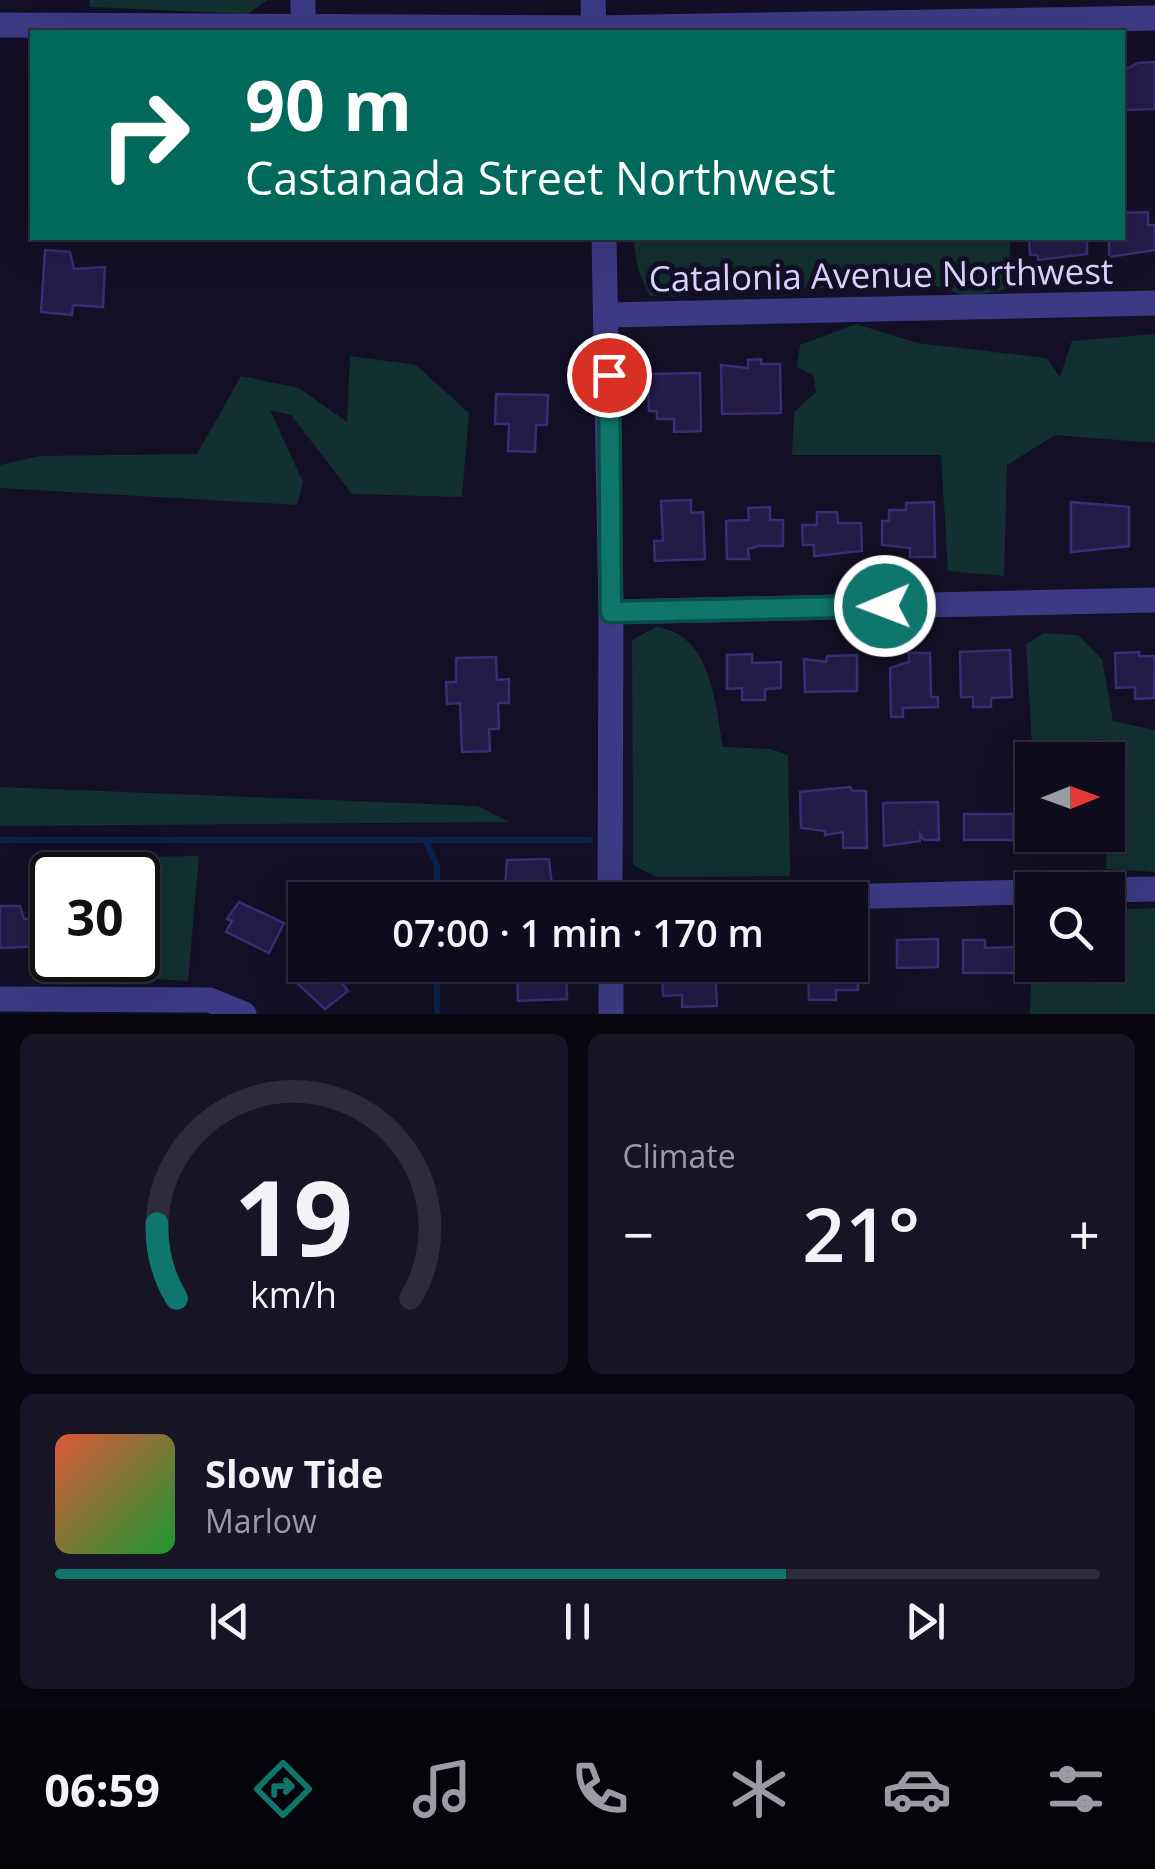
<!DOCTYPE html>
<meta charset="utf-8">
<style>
:root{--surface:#0e0b1c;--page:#171425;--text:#f1f3f6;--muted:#9b9ba3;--line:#2e2b3b;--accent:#0f766e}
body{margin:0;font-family:"Open Sans",sans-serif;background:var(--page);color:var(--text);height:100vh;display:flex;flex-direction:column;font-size:38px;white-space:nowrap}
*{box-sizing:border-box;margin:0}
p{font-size:32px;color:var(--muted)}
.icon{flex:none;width:55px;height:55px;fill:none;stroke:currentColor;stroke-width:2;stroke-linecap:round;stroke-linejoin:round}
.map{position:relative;height:1014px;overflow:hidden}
.side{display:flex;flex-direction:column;gap:20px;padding:20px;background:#08060f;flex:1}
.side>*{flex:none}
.hud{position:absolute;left:30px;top:30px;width:1095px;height:210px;border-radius:0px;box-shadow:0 10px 40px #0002,0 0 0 2px var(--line);background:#00695c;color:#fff;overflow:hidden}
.needle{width:65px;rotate:89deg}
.fabs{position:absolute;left:1015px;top:742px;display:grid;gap:20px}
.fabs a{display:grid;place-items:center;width:110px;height:110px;border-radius:0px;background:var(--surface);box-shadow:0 10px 40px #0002,0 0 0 2px var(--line);font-size:50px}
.speed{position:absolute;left:30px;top:852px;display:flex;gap:20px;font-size:50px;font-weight:700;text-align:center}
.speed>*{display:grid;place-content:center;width:130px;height:130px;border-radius:50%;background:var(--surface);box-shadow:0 10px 40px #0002,0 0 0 2px var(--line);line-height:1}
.speed .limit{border:5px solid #111;border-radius:15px;background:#fff;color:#111}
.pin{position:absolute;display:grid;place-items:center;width:85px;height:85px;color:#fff;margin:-42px;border:5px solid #fff;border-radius:50%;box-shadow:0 2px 10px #0007}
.me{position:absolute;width:110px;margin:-55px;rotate:269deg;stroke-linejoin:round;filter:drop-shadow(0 0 8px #0008)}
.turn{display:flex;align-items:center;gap:35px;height:210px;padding:0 50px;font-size:45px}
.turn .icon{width:130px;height:130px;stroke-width:2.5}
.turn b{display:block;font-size:70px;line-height:85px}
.big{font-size:75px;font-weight:600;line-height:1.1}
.side .tile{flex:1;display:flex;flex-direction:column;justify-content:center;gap:15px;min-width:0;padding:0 35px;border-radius:15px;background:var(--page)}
.side .dial{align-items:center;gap:0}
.dial svg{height:260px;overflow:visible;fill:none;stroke:var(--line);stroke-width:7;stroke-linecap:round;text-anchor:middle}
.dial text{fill:var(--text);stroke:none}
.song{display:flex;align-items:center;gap:30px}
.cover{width:120px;height:120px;border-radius:15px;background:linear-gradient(135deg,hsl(10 70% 55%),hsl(130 70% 35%))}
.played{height:10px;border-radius:5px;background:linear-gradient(90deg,var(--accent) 70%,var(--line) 70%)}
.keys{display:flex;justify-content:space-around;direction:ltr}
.heat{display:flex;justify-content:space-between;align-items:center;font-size:55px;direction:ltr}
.side .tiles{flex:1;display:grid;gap:20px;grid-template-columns:1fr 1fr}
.tile:last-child{grid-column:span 2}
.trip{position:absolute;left:288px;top:882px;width:580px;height:100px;border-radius:0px;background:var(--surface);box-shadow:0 10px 40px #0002,0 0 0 2px var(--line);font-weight:600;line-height:100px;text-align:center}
.tabs{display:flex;height:160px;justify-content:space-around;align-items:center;background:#06040b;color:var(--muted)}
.tabs .icon{width:70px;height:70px}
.tabs .current{color:var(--accent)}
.tabs b{font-size:45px;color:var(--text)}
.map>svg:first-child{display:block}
</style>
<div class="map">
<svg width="1155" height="1014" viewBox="0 0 1155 1014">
<rect width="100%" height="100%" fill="#130f26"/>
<!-- green -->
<g fill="#12302f">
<polygon points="90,0 267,0 248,14 90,7"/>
<polygon points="633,238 1010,238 1011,288 969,297 911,278 880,288 695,288 677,297 650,296 638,270"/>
<polygon points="856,324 917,343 1047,358 1060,377 1072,341 1155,334 1155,443 1055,435 1007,465 1004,576 948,571 941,455 792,455 794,412 816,392 813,375 797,367 800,345"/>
<polygon points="350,356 416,365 469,413 462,497 352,494 291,415 270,410 303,482 297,505 0,488 0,465 40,456 197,454 241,376 299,388 347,422"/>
<path d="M656 627C711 634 715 701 723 747L771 749 788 755 790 876 656 877 633 865 632 640Z"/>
<polygon points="1044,633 1078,635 1102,659 1113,721 1155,730 1155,872 1106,869 1110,764 1103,739 1032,745 1026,644"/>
<polygon points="0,787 478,806 509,822 0,826"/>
<polygon points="199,856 188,981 75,974 71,960 138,960 138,875 59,875 62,858"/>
<polygon points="1155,908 1155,1014 1030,1014 1032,943 1032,965 1108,965 1108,910"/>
</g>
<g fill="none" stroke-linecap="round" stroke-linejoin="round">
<!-- stream -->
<g stroke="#0c2248" stroke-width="6">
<polyline points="0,840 590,840"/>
<polyline points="425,840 437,865 437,900"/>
<polyline points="437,1014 437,965"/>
</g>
</g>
<!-- building -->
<g fill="#241b47" stroke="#3b2d73" stroke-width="2.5">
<polygon points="1155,62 1155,109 1124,110 1122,71 1138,63"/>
<polygon points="1148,212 1148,225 1155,225 1155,250 1109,257 1109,238 1122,238 1122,213"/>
<polygon points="1029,238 1087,238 1087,254 1038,260 1038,255 1030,255"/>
<polygon points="45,250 70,252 74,269 105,267 103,307 73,305 72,315 41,312"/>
<polygon points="761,359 761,364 780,364 781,413 722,414 721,365 748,368 748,360"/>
<polygon points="700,373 701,431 674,432 674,419 657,419 657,411 649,411 648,374"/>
<polygon points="496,394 548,395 547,425 536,425 535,452 508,451 509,424 495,424"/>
<polygon points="691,500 691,513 703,512 705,559 655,561 654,541 663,541 661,501"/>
<polygon points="934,502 935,557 910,557 910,548 882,545 882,521 889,521 889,510 906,510 906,503"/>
<polygon points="1071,502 1129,507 1129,546 1071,552"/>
<polygon points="770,507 770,520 783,520 783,546 759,546 748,549 749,559 727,559 726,521 749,520 748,508"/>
<polygon points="817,512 837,512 838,523 861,523 862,551 814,556 814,545 803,545 802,525 817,525"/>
<polygon points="1010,650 1012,697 991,698 991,707 973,707 973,697 961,697 960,652"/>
<polygon points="1139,652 1139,656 1155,656 1154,698 1135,699 1135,687 1116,688 1115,653"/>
<polygon points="909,653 930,653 931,697 938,697 938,707 903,708 903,717 891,717 890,668 909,662"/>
<polygon points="752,654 752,663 781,662 781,688 765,689 765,700 742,700 742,688 727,689 727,655"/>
<polygon points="857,655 857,691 805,692 804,659 826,662 827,656"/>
<polygon points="496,657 497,680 509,679 509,703 498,703 499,729 489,729 490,751 462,752 460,703 447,704 446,682 456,682 456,658"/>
<polygon points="850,787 853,791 866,791 867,848 843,848 843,832 825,835 825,831 801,828 800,792"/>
<polygon points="938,802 939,840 924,840 920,834 920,841 884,846 883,803"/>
<rect x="964" y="814" width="49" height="26"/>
<polygon points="549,859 553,896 566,896 566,900 504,900 507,860"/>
<polygon points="239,902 284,923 269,953 226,932 232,921 227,919"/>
<polygon points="0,906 20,906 24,919 43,919 43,946 0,948"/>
<polygon points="938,939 938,967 897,968 897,940"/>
<polygon points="963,940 985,940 985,948 1018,947 1018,973 963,973"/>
<polygon points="850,948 858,948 858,990 836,990 836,1000 809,1000 808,965 850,965"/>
<polygon points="305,959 305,965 345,967 336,975 348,991 325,1009 298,984 303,980 293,968"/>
<polygon points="517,965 566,965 567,999 518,1001"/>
<polygon points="662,965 715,965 717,1006 682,1007 682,995 663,996"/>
</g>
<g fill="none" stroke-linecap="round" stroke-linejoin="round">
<!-- minor -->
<g stroke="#3d3a85" stroke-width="25">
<polyline points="303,0 303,27"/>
<polyline points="593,0 594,32"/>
<polyline points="0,25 594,28 1155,18"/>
<polyline points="604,238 611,612 610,900"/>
<polyline points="608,315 1155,303"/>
<polyline points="611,612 1155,600"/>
<polyline points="1108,890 1155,889"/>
<polyline points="719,900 1032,892"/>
<polyline points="611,965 611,1014"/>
<polyline points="0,999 210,1000 244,1014"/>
</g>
</g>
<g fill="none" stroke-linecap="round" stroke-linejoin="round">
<defs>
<polyline id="route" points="609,375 611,612 885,606"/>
</defs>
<!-- route casing -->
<use href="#route" stroke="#0a4d48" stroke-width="25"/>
<!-- route -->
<use href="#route" stroke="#0f766e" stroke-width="18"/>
</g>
<g text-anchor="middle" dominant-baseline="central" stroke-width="10" stroke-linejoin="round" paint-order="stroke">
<!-- street labels -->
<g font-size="35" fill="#d9d4ff" stroke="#130f26">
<text transform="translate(881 274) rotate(-1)">Catalonia Avenue Northwest</text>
</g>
</g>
</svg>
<div class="fabs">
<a><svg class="needle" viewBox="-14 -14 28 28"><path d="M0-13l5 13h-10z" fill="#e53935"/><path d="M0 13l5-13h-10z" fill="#9b9ba3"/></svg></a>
<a><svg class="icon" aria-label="search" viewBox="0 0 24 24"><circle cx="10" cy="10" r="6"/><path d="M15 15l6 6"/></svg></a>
</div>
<div class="speed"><div class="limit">30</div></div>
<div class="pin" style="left:609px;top:375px;background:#d93025"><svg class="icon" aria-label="arrive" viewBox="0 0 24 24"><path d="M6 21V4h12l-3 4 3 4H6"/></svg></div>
<svg class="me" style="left:885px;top:606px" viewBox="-20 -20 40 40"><circle r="17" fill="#0f766e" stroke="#fff" stroke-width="3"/><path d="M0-11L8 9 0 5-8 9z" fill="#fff"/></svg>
<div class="trip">07:00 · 1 min · 170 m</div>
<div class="hud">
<div class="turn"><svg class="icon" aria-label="right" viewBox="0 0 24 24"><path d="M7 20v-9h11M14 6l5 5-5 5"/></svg><div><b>90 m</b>Castanada Street Northwest</div></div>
</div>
</div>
<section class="side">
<div class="tiles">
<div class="tile dial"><svg viewBox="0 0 100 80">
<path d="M14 69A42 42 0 1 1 86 69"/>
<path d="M14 69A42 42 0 0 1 8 46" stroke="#0f766e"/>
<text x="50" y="56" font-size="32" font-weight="700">19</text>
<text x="50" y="72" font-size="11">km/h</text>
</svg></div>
<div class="tile"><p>Climate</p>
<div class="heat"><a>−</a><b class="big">21°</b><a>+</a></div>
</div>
<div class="tile">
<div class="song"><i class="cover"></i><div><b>Slow Tide</b><p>Marlow</p></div></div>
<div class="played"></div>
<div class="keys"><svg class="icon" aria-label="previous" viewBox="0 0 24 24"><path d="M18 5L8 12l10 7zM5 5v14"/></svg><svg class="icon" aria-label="pause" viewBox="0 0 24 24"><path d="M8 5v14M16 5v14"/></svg><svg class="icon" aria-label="next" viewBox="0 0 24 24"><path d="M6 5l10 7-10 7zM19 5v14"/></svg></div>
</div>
</div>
</section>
<nav class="tabs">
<b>06:59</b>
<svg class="icon current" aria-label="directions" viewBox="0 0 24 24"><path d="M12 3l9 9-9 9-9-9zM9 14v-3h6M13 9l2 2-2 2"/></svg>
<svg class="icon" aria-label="music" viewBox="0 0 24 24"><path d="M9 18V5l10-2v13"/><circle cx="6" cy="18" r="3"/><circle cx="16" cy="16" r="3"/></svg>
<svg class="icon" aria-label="phone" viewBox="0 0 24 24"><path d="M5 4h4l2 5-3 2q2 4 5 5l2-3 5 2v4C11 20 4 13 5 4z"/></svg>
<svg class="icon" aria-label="climate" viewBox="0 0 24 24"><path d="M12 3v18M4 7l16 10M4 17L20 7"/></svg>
<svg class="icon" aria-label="car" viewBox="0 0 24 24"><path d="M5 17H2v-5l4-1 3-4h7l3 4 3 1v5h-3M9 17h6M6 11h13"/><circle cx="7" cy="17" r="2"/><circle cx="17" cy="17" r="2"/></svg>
<svg class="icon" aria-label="filters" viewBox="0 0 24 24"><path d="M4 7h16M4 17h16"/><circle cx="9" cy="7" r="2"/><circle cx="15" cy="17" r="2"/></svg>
</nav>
